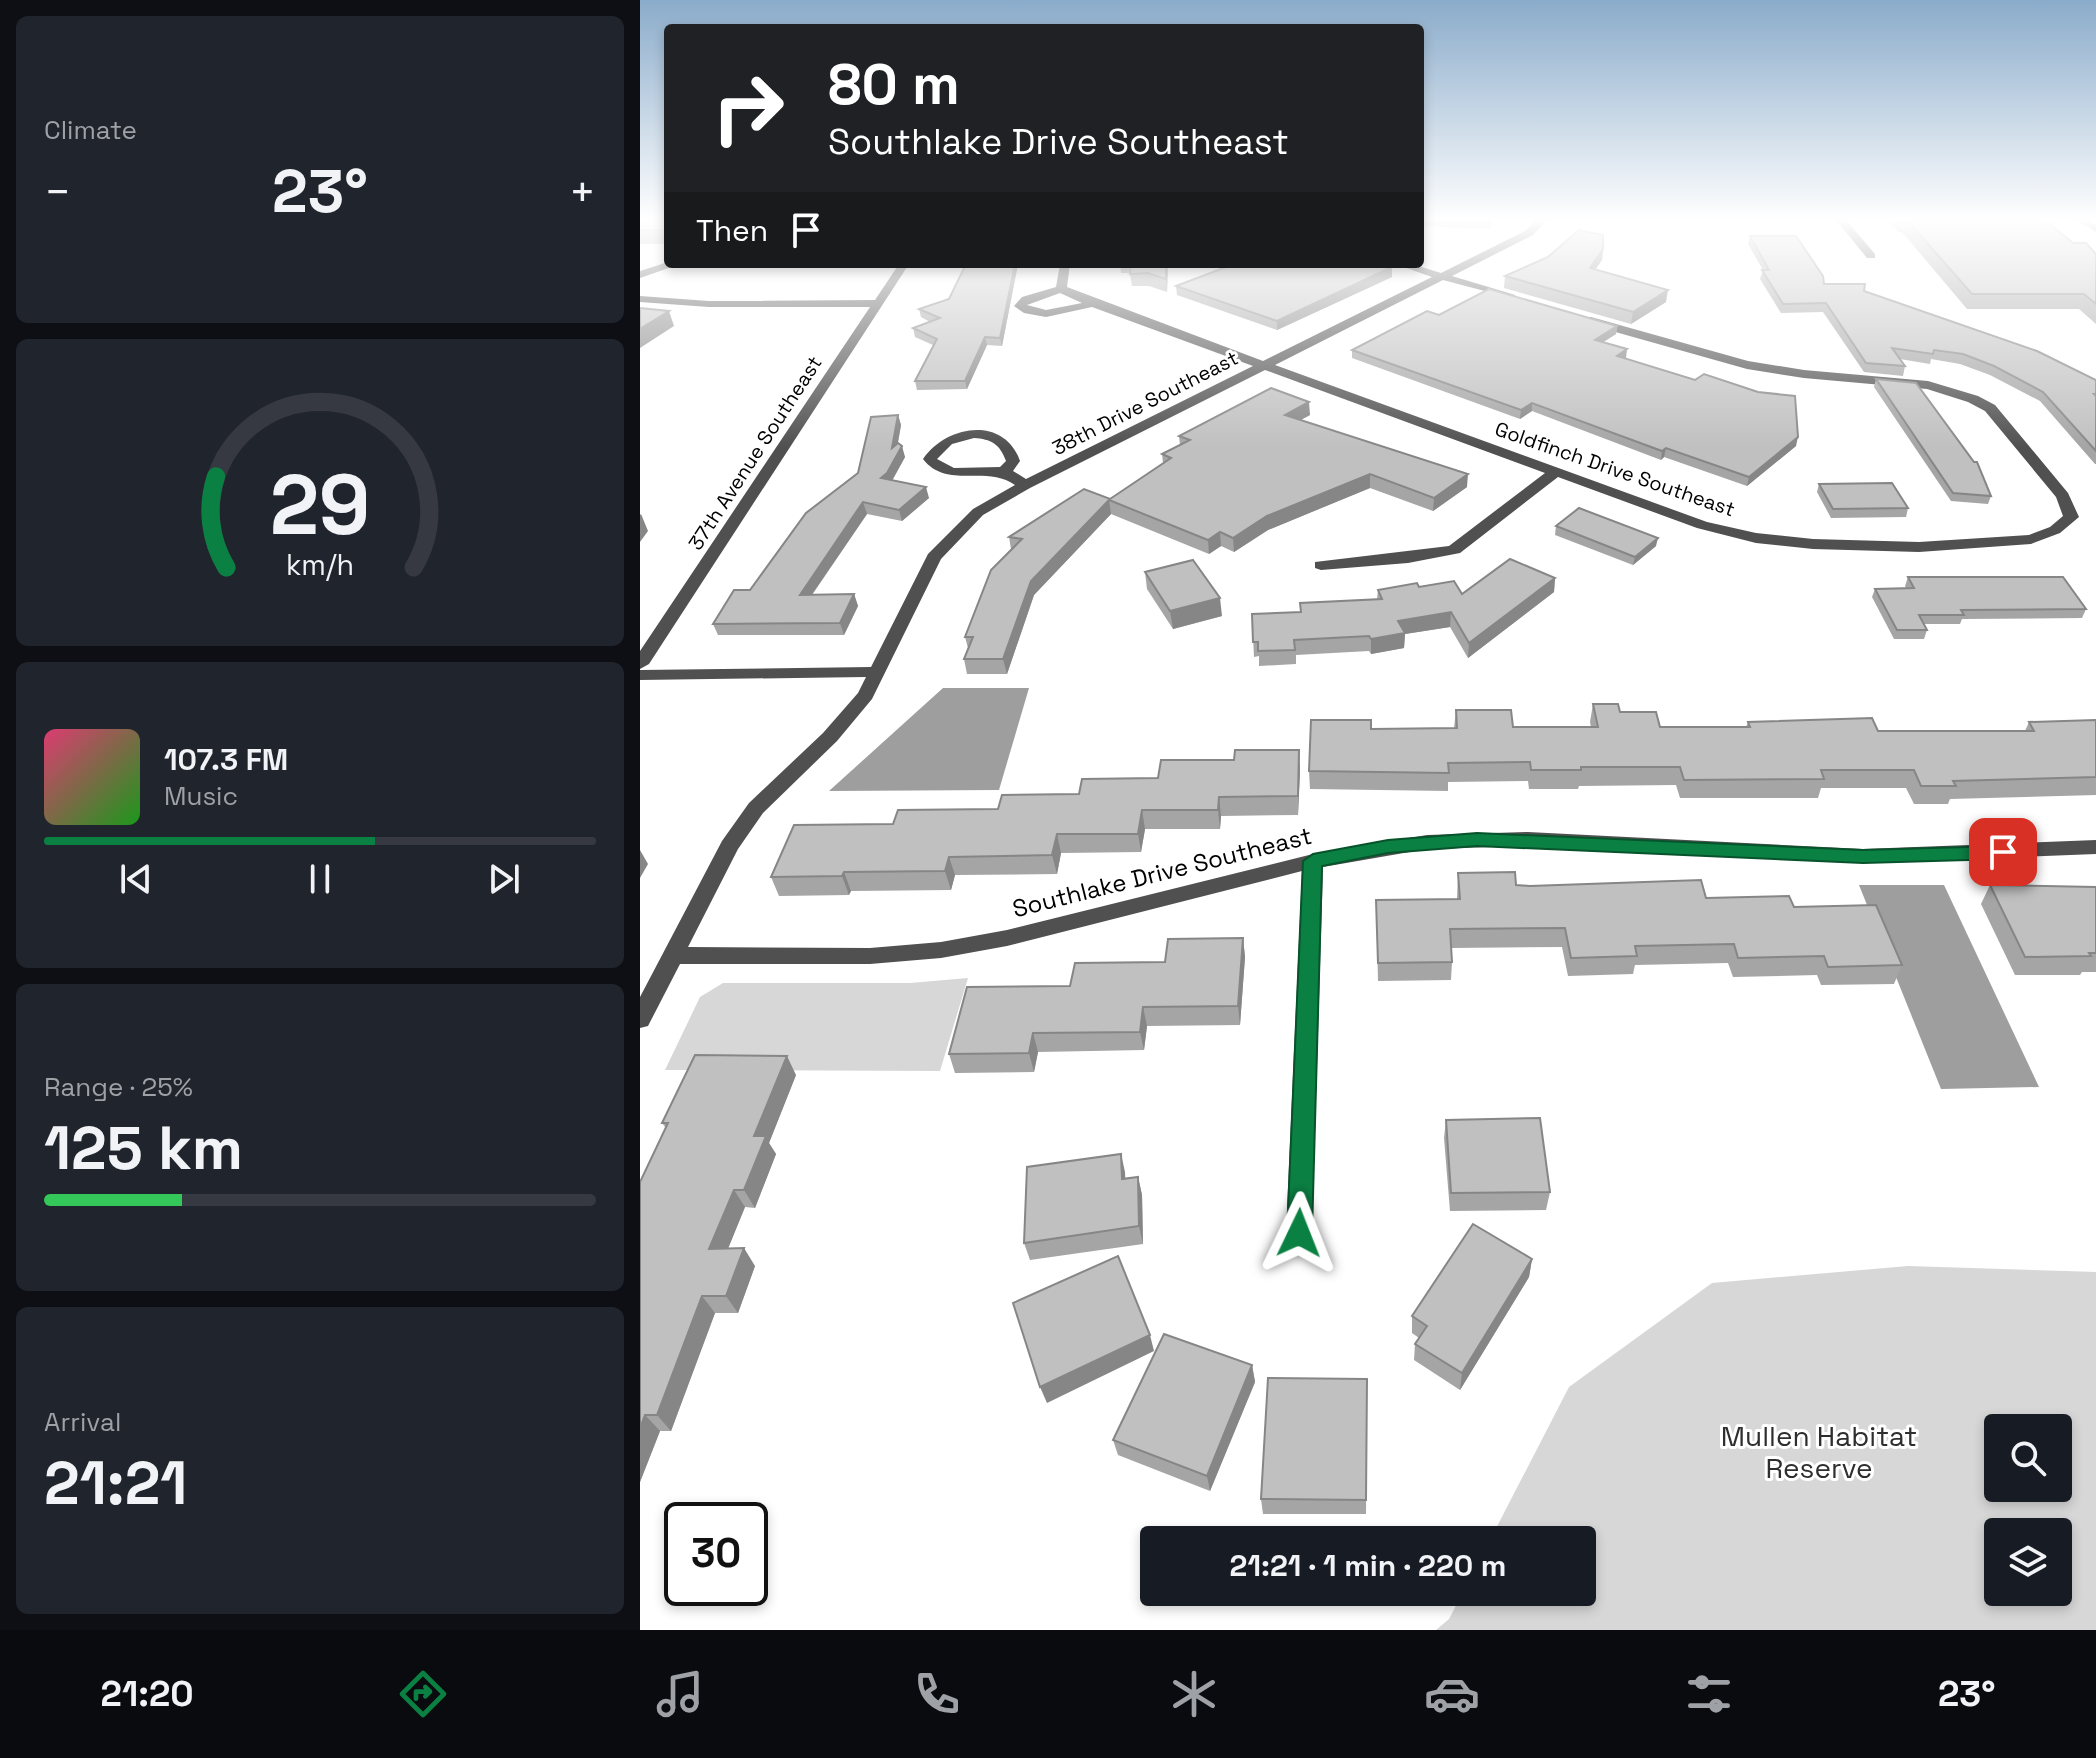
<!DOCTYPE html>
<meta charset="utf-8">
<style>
:root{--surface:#171b24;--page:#20242c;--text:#f1f3f6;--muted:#9ea1a6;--line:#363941;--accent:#0b8043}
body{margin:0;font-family:"Space Grotesk",sans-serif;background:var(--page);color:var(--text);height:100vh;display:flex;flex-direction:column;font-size:30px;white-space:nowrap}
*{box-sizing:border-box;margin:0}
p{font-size:26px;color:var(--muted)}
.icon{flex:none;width:44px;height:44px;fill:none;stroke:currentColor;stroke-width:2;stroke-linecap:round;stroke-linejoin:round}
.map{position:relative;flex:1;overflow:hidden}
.sheet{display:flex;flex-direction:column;gap:16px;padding:16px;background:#0d0f14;width:640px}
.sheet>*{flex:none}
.guide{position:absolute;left:24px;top:24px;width:760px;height:244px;border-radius:8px;box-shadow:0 4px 12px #0003;background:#202124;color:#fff;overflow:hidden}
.buttons{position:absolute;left:1344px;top:1414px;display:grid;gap:16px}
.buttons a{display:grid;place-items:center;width:88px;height:88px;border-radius:8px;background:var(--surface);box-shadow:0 4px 12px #0003;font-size:40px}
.speed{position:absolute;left:24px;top:1502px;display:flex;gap:16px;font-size:40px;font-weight:700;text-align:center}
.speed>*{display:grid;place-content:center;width:104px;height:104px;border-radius:50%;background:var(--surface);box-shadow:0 4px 12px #0003;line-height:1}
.speed .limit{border:4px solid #111;border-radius:12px;background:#fff;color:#111}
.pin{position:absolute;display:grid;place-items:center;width:68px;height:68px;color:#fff;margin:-34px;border-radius:16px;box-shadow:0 4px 12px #0006}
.me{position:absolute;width:88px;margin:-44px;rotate:2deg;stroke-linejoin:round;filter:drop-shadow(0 0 6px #0008)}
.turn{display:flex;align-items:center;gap:28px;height:168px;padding:0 32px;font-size:36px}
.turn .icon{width:104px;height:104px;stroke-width:2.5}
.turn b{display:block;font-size:56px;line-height:68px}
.then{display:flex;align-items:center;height:76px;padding:0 32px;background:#0003;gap:16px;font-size:30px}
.big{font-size:60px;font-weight:700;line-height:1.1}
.sheet .card{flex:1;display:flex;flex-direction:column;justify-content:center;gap:12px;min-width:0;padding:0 28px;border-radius:12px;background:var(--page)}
.sheet .dial{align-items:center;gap:0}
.dial svg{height:208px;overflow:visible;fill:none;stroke:var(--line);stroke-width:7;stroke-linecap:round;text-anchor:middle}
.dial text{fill:var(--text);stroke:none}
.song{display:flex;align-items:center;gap:24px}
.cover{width:96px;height:96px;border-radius:12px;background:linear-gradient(135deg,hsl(340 70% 55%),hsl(120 70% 35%))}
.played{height:8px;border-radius:4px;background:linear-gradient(90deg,var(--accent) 60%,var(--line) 60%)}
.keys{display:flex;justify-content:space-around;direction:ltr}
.heat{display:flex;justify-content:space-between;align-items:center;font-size:44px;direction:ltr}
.charge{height:12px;border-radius:6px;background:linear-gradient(90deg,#34c759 25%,var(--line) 0)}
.trip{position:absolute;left:500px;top:1526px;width:456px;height:80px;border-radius:8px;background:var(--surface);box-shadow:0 4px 12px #0003;font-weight:700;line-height:80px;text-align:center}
.menu{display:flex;height:128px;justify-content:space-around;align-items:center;background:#090b0e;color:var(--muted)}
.menu .icon{width:56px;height:56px}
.menu .on{color:var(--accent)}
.menu b{font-size:36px;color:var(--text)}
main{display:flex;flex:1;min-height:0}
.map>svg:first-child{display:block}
</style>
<main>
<section class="sheet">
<div class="card"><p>Climate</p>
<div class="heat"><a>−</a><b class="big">23°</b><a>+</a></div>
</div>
<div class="card dial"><svg viewBox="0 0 100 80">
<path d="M14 69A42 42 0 1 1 86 69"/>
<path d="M14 69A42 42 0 0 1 10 34" stroke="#0b8043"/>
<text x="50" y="56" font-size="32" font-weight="700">29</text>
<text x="50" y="72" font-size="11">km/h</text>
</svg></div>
<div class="card">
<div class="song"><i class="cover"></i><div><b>107.3 FM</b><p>Music</p></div></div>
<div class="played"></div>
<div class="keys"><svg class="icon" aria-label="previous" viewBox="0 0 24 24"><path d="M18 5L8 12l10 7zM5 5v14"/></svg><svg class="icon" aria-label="pause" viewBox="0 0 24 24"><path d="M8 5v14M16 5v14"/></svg><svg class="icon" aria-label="next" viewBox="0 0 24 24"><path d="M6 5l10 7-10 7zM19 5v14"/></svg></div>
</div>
<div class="card"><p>Range · 25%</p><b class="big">125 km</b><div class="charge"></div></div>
<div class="card"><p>Arrival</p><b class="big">21:21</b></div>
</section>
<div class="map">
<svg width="1456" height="1630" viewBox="0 0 1456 1630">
<rect width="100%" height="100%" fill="#fff"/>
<!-- green -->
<g fill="#d7d7d7" fill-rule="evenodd">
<polygon points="328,978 300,1071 25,1070 60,997 83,983 270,983"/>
<path d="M1268 1266 1456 1272V1630H796L809 1619 823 1592H942V1540H850L929 1387 1072 1283ZM1358 1428H1418V1488H1358ZM1358 1532H1418V1592H1358Z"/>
</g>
<!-- water -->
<g fill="#9e9e9e">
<polygon points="303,688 389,688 359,790 189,791"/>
<polygon points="1219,885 1304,885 1399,1087 1301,1089"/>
</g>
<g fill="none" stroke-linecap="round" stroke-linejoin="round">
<!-- minor -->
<g fill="#505050" fill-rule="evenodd">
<path d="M896 220H907L893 235 812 276 875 295V299L803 280 635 365 1067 522 1116 533 1173 539 1279 542 1389 535 1410 527 1423 516 1416 497 1345 411 1328 402 1287 389 1164 378 1107 369 947 324V318L951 317 1108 361 1164 370 1288 381 1338 396 1355 405 1428 493 1439 517 1420 533 1391 544 1279 552 1173 549 1116 543 1057 528 918 477 820 553 768 563 681 570 675 568V562L809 546 905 473 625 370 390 488 343 515 301 559 232 699 197 741 123 813 98 849 48 947 230 948 301 942 367 930 673 854 787 835 888 832 1223 849 1456 840V854L1223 863 888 846 787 849 683 867 672 1233 669 1242 659 1245 649 1242 646 1233 662 871 367 946 301 958 230 964H40L8 1026 0 1028V997L82 841 109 803 183 733 218 693 226 677 0 680V670L231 667 288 554 333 509 375 485C346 464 307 490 283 459 306 425 364 415 380 461L373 471 386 479 613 366 452 307 406 317 384 313 374 306 382 297 416 287 420 264H430L427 287 623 361 792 277 755 264H772L801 273 885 231ZM420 293 442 303 406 310 387 305ZM334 438C351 439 360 444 366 461L360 467 314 468 297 459 312 444Z"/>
<polygon points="1196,220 1206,220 1235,254 1235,258 1227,258"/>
<polygon points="1436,220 1448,220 1456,225 1456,232"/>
<polygon points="28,262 40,264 0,278 0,271"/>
<polygon points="259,264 269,264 9,664 0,669 0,651 230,307 69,307 0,302 0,296 69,301 235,300"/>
</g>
</g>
<!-- wall -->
<g fill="#a5a5a5">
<rect x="0" y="220" width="28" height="24"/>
<polygon points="780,220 852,220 850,229 780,226"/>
<polygon points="1247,220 1405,220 1433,243 1456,254 1456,324 1439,309 1327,309 1262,232 1258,232"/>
<polygon points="1110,236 1184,284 1224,291 1456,380 1456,464 1455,464 1400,401 1350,375 1320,364 1291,359 1290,364 1260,359 1265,366 1263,376 1224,372 1183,312 1141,313 1120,279 1123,270 1108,244"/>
<polygon points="963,249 962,260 955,269 1026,302 991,324 864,288 865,276"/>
<polygon points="378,264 362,346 347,345 327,389 277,390 275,381 293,345 275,337 273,328 290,322 281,317 279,309 309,299"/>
<polygon points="480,264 528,264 527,292 509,286 492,286 490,273 481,273"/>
<polygon points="752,267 752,277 637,330 537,295 536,286"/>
<polygon points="799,315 977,326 976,334 963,342 987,349 985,358 1156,446 1107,486 1024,457 1021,460 892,411 880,419 712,358 712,350"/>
<polygon points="1236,379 1351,496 1348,504 1311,501 1234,387"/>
<polygon points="258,415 261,425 258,443 265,457 252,481 289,498 262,521 227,514 172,595 214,594 218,606 204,635 78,635 73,624 110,590 218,473"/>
<polygon points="670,415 660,420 827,487 793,511 730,488 628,530 594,552 581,546 569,554 471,514 394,595 367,674 327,674 324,659 328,648 325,637 371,549 369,537 470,499 523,463 522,454 540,445 539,436"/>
<polygon points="1179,484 1268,508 1266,517 1191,518 1177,492"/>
<polygon points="916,526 1016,546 993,565 915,535"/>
<polygon points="505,572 582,616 533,629 507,589"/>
<polygon points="1268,577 1446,609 1442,618 1322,619 1320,624 1284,624 1287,630 1284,639 1254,639 1232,597 1235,589 1266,588 1265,586"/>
<polygon points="915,578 914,592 828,658 810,627 765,634 764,648 731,654 729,651 656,655 656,664 619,666 619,656 614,657 612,614 660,612 737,599 738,590 779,587 822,594"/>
<polygon points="953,704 980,712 1020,727 1106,727 1108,722 1238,731 1385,731 1389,722 1456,720 1456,795 1310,799 1308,804 1274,804 1266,788 1181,788 1178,798 1040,798 1036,785 939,786 938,789 889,789 888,781 808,782 808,791 670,789 669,771 731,729 814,728 816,710 873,727 951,727 950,722"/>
<polygon points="660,768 658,815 581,816 580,829 505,829 501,852 421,853 417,874 315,875 311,890 211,891 209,895 139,896 131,877 253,824 358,809 439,794 518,778"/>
<polygon points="818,873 876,885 1066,898 1154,907 1262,965 1254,984 1181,985 1177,975 1093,977 1088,963 995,965 993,974 928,976 922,947 811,948 812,962 811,980 738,981 736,900 817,899"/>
<polygon points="1350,885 1456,887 1456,972 1442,972 1440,975 1375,975 1341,904"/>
<polygon points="603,938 605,957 600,1025 507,1026 504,1050 398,1052 394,1072 315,1073 309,1054 430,986 525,962"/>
<polygon points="156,1075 129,1143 136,1154 115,1208 105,1207 88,1248 115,1266 98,1313 75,1313 31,1431 20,1431 0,1482 0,1182 26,1128 22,1123"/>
<polygon points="806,1120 910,1192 906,1210 810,1211 804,1138"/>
<polygon points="481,1154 485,1179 498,1177 502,1195 503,1244 390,1260 384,1243"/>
<polygon points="892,1259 889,1277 820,1390 774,1360 775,1344 779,1338 772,1333 772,1316"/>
<polygon points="612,1365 615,1382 570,1491 478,1455 473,1440"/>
<polygon points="727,1379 726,1514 623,1514 621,1499"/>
</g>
<!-- shaded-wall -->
<g fill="#868686">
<polygon points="963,249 962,260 948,280 950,268"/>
<polygon points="375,264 378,264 362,346 360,338"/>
<polygon points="526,264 528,264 527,292 526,279"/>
<polygon points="752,267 752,277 637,330 637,321"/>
<polygon points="1028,290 1026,302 991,324 993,312"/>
<polygon points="29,311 34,326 0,348 0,329"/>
<polygon points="977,326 976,334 954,348 955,340"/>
<polygon points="345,337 347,345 327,389 325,381"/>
<polygon points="987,349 986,358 976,364 977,356"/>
<polygon points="669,402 670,415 646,428 645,415"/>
<polygon points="892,403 892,411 880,419 881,410"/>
<polygon points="258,415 261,425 255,458 252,448"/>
<polygon points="1158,437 1156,446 1107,486 1109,477"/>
<polygon points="262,446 265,457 250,484 241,478"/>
<polygon points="1026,448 1024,457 1021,460 1022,451"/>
<polygon points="730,474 730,488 628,530 594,552 593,538 627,516"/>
<polygon points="828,474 827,487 793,511 794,498"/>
<polygon points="286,487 289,498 262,521 259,510"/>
<polygon points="469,500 471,514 394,595 367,674 363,659 391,581"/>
<polygon points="223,502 227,514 164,606 160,595"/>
<polygon points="1,514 8,531 0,542 0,515"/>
<polygon points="580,532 581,546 569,554 568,540"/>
<polygon points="1018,538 1016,546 993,565 995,557"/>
<polygon points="915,578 914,592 828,658 829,643"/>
<polygon points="214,594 218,606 204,635 200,623"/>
<polygon points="580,598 582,616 533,629 530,611"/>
<polygon points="811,612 810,627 765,634 764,648 731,654 731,639 758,621"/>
<polygon points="659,750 660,768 658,815 658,796"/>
<polygon points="579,797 581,816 580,829 578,810"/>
<polygon points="502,810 505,829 501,852 498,834"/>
<polygon points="417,834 421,853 417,874 412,855"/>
<polygon points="0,850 8,864 0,878"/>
<polygon points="309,857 315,875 311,890 305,871"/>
<polygon points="204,872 211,891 209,895 202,876"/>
<polygon points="603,938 605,957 600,1025 598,1006"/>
<polygon points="503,1007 507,1026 504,1050 500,1032"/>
<polygon points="393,1033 398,1052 394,1072 389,1053"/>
<polygon points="147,1056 156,1075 129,1143 136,1154 115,1208 104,1190 114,1136"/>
<polygon points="481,1154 485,1172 486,1197 482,1179"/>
<polygon points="498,1177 502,1195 503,1244 499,1226"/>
<polygon points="94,1190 105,1207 81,1266 69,1249"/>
<polygon points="104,1248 115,1266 98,1313 86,1296"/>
<polygon points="892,1259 889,1277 820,1390 822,1373"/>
<polygon points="62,1296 75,1313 31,1431 17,1415"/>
<polygon points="510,1335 514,1351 407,1403 400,1387"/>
<polygon points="612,1365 615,1382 570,1491 567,1476"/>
<polygon points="5,1415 20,1431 0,1482 0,1428"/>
</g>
<!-- building -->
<g fill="#c0c0c0" stroke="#868686" stroke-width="2">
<rect x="0" y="220" width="28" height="10"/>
<polygon points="1267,220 1405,220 1433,243 1446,243 1456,254 1456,304 1444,294 1332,294"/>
<polygon points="939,230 963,235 963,249 950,268 1028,290 993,312 865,276 908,257"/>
<polygon points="1110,236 1156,236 1183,276 1184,284 1225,284 1224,291 1397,351 1456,380 1456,394 1454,394 1456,396 1456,451 1403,392 1354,366 1323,354 1294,350 1293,354 1252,348 1265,366 1226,363 1186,303 1143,304 1122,270 1129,270"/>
<polygon points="326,264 375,264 360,338 345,337 325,381 275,381 297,339 273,328 300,318 279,309 309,299"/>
<polygon points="491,264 526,264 526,279 508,273 490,274"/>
<polygon points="594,264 741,264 752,267 637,321 536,286"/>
<polygon points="849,289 977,326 955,340 987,349 977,356 1055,380 1064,374 1118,392 1155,396 1158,437 1109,477 1026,448 1022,451 892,403 881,410 712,350 787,311 799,315"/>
<polygon points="0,308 29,311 0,329"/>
<polygon points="1236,379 1276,383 1334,462 1337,462 1351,496 1313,493"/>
<polygon points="631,388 669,402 645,415 828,474 794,498 730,474 627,516 593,538 580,532 568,540 469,500 391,581 363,659 324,659 333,637 325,637 351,570 382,539 369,537 444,489 470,499 531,458 522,454 550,440 539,436"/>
<polygon points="258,415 252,448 258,443 262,446 247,473 241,478 286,487 259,510 223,502 160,595 214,594 200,623 73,624 94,590 110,590 166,513 218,473 231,417"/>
<polygon points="1252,483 1268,508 1193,509 1179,484"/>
<polygon points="939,508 1018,538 995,557 916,526"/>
<polygon points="870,559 915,578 829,643 811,612 758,621 765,633 731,639 729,636 654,640 655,650 618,651 618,642 613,642 612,614 661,612 660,603 742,599 738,590 777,583 779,587 814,581 822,594"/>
<polygon points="553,560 580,598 530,611 505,572"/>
<polygon points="1268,577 1423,577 1446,609 1321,610 1324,615 1279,615 1287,630 1257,630 1235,589 1274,588"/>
<polygon points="953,704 978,704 980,712 1016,712 1020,727 1110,727 1108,722 1232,718 1238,731 1394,731 1389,722 1456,720 1456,777 1313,781 1316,786 1281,786 1274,770 1181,770 1184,779 1044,780 1040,767 941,767 941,770 891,770 890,762 808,763 809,773 669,771 671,720 731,720 731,729 817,728 816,710 871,710 873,727 958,727"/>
<polygon points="595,750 659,750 658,796 579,797 578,810 502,810 498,834 417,834 412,855 309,857 305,871 204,872 202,876 131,877 154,825 253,824 258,810 358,809 362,795 439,794 442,779 518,778 521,760 594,760"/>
<polygon points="875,872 876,885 890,886 1061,880 1066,898 1149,896 1154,907 1236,905 1262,965 1188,967 1184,956 1098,958 1094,944 995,946 997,956 931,958 925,928 810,929 812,962 738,963 736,900 820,899 818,873"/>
<polygon points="1350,885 1456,887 1456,953 1449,953 1451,956 1385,957"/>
<polygon points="603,938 598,1006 503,1007 500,1032 393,1033 389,1053 309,1054 327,987 430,986 435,963 525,962 528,939"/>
<polygon points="55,1055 147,1056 114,1136 126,1136 104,1190 94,1190 69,1249 104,1248 86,1296 62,1296 17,1415 5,1415 0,1428 0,1182 28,1123 22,1123"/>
<polygon points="900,1118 910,1192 811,1193 806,1120"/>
<polygon points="481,1154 482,1179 498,1177 499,1226 384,1243 387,1167"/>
<polygon points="833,1224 892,1259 822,1373 775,1344 787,1326 772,1316"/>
<polygon points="478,1256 510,1335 400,1387 373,1303"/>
<polygon points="524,1334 612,1365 567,1476 473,1440"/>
<polygon points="628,1378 727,1379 726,1500 621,1499"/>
</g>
<!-- sky -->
<linearGradient id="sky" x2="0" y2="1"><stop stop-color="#8aabca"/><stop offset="0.49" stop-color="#fff"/><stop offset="1" stop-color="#fff" stop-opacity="0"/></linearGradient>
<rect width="1456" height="448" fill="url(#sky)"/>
<!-- route -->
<polygon fill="#0b8043" stroke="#07532c" stroke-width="2" points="837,833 1223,850 1363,846 1372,852 1363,859 1223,863 837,846 748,853 682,866 672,1233 668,1241 659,1244 651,1241 647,1233 663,861 673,854 748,840"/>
<g text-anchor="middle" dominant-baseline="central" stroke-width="6" stroke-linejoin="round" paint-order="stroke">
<!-- far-street labels -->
<g font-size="20" fill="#000" stroke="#fff">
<text transform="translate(505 403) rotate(-27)">38th Drive Southeast</text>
<text transform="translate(115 453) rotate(-57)">37th Avenue Southeast</text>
<text transform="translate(975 469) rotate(19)">Goldfinch Drive Southeast</text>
</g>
<!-- street labels -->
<g font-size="24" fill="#000" stroke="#fff">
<text transform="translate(522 872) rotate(-14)">Southlake Drive Southeast</text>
</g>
<!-- near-park labels -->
<g font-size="28" fill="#2e2e2e" stroke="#fff">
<text x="1179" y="1436">Mullen Habitat<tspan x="1179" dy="32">Reserve</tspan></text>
</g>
</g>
</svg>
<div class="buttons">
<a><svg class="icon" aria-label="search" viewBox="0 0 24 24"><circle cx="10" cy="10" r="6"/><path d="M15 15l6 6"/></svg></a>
<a><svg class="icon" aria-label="layers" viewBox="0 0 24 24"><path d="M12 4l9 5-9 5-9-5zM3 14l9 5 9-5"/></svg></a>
</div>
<div class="speed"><div class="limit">30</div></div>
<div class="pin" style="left:1363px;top:852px;background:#d93025"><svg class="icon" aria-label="arrive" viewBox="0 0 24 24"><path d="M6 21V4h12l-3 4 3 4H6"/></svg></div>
<svg class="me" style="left:659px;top:1233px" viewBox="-20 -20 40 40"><path d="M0-17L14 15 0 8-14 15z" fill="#0b8043" stroke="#fff" stroke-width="4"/></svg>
<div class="trip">21:21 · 1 min · 220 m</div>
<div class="guide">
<div class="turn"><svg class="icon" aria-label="right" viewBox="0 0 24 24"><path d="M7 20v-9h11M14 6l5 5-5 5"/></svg><div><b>80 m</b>Southlake Drive Southeast</div></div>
<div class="then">Then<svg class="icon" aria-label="arrive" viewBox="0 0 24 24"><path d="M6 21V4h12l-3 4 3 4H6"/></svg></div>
</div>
</div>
</main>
<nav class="menu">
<b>21:20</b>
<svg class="icon on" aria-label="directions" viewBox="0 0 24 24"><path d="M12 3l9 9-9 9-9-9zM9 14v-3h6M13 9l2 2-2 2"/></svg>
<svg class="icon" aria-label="music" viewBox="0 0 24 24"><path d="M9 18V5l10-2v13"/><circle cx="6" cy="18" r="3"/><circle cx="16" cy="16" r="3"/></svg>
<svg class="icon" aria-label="phone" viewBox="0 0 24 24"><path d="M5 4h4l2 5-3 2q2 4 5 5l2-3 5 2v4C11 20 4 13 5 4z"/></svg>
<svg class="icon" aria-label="climate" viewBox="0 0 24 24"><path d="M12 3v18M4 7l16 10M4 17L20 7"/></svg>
<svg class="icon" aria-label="car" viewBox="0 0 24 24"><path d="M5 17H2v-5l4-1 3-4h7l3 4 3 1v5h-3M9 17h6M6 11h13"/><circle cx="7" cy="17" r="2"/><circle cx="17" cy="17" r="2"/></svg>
<svg class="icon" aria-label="filters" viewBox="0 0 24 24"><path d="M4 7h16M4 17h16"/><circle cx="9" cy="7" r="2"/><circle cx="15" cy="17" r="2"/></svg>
<b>23°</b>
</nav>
